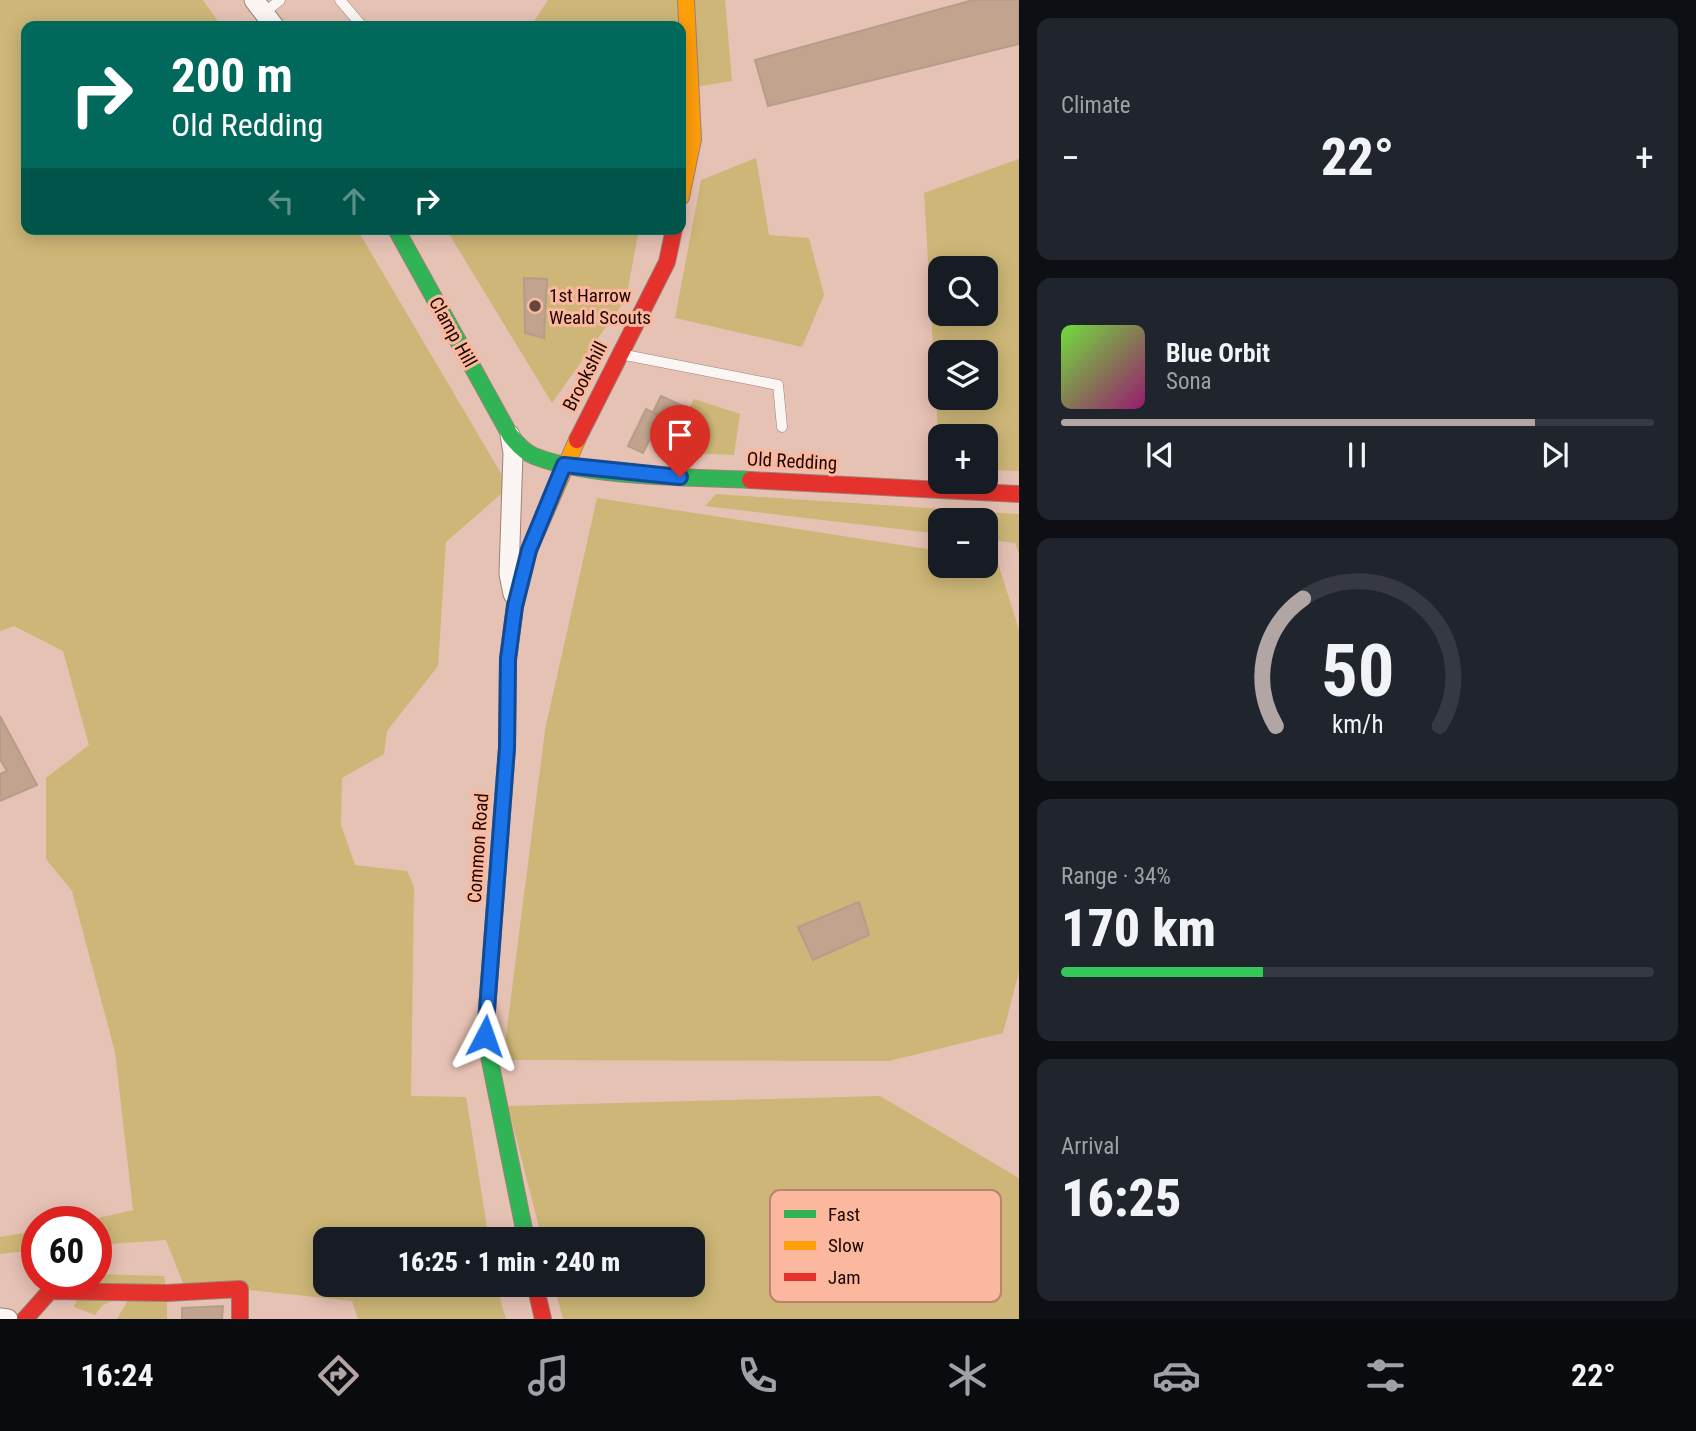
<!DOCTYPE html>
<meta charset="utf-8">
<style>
:root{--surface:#171b24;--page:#20242c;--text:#f1f3f6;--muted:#9ea1a6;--line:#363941;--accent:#b1a6a4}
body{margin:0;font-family:"Roboto Condensed",sans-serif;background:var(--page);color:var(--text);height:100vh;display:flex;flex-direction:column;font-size:26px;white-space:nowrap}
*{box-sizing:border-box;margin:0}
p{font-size:23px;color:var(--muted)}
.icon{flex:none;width:38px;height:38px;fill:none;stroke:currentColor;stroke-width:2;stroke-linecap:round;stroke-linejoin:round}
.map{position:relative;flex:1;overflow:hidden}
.drawer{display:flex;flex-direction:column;gap:18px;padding:18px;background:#0d0f14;width:677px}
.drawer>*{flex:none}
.hud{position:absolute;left:21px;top:21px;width:665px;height:214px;border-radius:14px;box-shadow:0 4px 18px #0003;background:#00695c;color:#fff;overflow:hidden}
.tools{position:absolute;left:928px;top:256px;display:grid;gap:14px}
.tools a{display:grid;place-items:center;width:70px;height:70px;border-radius:14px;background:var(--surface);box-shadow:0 4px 18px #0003;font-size:35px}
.speed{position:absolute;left:21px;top:1206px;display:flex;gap:14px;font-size:35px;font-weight:700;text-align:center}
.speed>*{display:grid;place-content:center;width:91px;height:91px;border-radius:50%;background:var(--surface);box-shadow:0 4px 18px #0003;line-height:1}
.speed .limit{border:10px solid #d22;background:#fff;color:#111}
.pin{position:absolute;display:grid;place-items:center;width:60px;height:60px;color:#fff;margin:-72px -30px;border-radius:50% 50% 50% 0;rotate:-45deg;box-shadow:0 0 7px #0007}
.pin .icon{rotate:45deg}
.me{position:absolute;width:77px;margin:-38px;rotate:4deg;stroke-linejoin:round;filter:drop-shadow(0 0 5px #0008)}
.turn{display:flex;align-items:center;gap:24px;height:147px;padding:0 35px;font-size:32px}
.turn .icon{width:91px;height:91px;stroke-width:2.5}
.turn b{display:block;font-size:49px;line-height:60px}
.lanes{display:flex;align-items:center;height:66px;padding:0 35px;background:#0003;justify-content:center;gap:35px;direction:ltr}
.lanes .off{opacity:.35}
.big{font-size:52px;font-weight:800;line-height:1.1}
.drawer .tile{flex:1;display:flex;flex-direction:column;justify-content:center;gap:10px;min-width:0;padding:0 24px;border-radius:14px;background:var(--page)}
.drawer .dial{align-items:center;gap:0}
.dial svg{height:182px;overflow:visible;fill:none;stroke:var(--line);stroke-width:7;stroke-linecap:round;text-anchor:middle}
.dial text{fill:var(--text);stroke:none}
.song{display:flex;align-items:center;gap:21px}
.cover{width:84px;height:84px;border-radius:10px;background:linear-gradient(135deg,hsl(100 70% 55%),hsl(320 70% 35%))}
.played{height:7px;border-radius:4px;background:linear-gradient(90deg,var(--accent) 80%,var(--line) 80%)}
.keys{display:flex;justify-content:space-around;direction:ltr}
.heat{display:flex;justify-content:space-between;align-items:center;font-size:38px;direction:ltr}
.charge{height:10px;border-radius:5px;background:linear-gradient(90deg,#34c759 34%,var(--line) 0)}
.trip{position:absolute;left:313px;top:1227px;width:392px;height:70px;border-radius:14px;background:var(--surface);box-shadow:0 4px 18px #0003;font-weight:800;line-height:70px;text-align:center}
.menu{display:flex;height:112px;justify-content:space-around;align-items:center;background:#090b0e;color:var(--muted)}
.menu .icon{width:49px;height:49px}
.menu .active{color:var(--accent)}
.menu b{font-size:32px;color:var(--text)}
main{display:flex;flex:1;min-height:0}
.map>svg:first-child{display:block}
</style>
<main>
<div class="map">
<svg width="1019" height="1319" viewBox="0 0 1019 1319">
<rect width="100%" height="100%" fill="#e6c2b4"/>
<!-- green -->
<g fill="#cdb677" fill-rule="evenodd">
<polygon points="0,0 203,0 221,26 26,26 26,229 357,229 509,487 446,542 438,666 387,731 384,754 342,778 341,825 355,865 407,871 414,887 411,1096 466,1097 489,1239 326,1239 326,1284 496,1285 506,1319 358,1319 352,1301 183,1283 166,1240 96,1245 96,1222 85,1221 133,1210 115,1052 72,891 46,859 46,778 89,745 63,651 14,626 0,631"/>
<polygon points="548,0 725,0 732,81 681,89 681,26 531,26"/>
<polygon points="756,158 769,235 809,238 824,295 802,347 675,318 701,180"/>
<path d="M1019 159V471L985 470V436H940V466L924 193ZM940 268H985V313H940ZM940 352H985V397H940Z"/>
<polygon points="446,229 639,229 626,299 552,403"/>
<polygon points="694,399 740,414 734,455 667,452"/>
<polygon points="716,494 1019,514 1019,554 1015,543 985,539 985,520 940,520 940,534 705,506"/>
<polygon points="597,498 940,551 940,565 985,565 985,558 997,560 1019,630 1019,972 1003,1033 889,1061 503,1060 545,730"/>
<polygon points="880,1096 1019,1178 1019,1319 563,1319 554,1285 693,1284 693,1239 542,1239 508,1106"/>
<polygon points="37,1231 37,1250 0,1254 0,1237"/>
<polygon points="96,1274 164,1276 167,1293 167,1319 117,1319 132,1293 103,1305 95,1315 74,1307 80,1292 96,1281"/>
</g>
<!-- building -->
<g fill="#c2a38d" stroke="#b59c8c" stroke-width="2">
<polygon points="973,0 1019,0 1019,44 768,106 755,60"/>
<polygon points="524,278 547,279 544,338 525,333"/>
<polygon points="661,396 683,406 676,423 653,412"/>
<polygon points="646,409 661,417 643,453 628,446"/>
<polygon points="0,716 37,785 0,801 0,774 7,771 0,759"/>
<polygon points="859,902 869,935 813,960 798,927"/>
<polygon points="223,1306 222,1319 182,1319 182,1308"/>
</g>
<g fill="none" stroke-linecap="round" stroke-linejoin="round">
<defs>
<g id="lane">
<polyline points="340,0 362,26"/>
<polyline points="264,13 280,0"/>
<polyline points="625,355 778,385 782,427"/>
</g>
<g id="street">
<polyline points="254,0 274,26"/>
<polyline points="510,435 513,453 509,574 513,594"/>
<polyline points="0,1318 8,1319"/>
</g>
<g id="fast">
<path d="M396 229 510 435C517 444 524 452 534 456 589 478 690 477 750 480"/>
<polyline points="497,878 485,1036 526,1239"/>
</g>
<g id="slow">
<polyline points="681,197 693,139 686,0"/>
<polyline points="497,878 507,748 508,659 515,606 529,550 577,440"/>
</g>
<g id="jam">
<polyline points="577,440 667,262 674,229"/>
<polyline points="750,480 1019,494"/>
<polyline points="535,1284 543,1319"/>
<polyline points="25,1319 50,1291 167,1293 240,1289 240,1319"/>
</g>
</defs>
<!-- lane casing -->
<use href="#lane" stroke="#9c8176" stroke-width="11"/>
<!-- street casing -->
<use href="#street" stroke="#9c8176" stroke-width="21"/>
<!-- fast casing -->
<use href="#fast" stroke="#9c8176" stroke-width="18"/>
<!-- slow casing -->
<use href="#slow" stroke="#9c8176" stroke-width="18"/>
<!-- jam casing -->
<use href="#jam" stroke="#9c8176" stroke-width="18"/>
<!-- lane -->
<use href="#lane" stroke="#fbf6f4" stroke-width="10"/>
<!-- street -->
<use href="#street" stroke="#fbf6f4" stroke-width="19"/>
<!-- fast -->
<use href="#fast" stroke="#30b455" stroke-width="16"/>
<!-- slow -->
<use href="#slow" stroke="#ff9f0a" stroke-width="16"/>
<!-- jam -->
<use href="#jam" stroke="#e5322d" stroke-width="16"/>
</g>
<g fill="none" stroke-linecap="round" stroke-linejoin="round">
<defs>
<polyline id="route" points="485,1036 507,748 508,659 515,606 529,550 564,465 680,477"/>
</defs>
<!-- route casing -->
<use href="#route" stroke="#114b97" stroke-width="18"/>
<!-- route -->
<use href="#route" stroke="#1a73e8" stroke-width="12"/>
</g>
<!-- markers -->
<circle fill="#634840" stroke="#fcb89e" stroke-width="2.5" cx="535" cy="306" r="7"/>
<g text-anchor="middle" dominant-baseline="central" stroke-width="6" stroke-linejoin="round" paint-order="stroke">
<!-- poi labels -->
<g font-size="19" fill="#1c0601" stroke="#fcb89e" text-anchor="start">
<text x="549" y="295">1st Harrow<tspan x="549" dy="22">Weald Scouts</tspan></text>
</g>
<!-- street labels -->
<g font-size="19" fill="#1c0601" stroke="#fcb89e">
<text transform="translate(453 332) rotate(61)">Clamp Hill</text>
<text transform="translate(585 376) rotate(-63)">Brookshill</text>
<text transform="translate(792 461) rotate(3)">Old Redding</text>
<text transform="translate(478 848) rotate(-86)">Common Road</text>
</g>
</g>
<!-- legend -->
<rect x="770" y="1190" width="231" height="112" rx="10" fill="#fcb89e" stroke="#b9836f" stroke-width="2"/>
<rect x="784" y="1210" width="32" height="8" fill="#30b455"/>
<rect x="784" y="1241" width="32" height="9" fill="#ff9f0a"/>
<rect x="784" y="1273" width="32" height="8" fill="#e5322d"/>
<g font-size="19" fill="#1c0601">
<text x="828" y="1221">Fast</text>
<text x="828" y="1252">Slow</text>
<text x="828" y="1284">Jam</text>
</g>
</svg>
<div class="tools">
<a><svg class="icon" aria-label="search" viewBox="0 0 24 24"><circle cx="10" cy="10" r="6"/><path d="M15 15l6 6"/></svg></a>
<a><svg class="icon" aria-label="layers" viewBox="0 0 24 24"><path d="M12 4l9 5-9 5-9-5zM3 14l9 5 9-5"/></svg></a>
<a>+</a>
<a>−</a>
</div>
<div class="speed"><div class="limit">60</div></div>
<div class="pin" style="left:680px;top:477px;background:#d93025"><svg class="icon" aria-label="arrive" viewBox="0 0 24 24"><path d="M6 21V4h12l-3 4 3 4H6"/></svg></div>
<svg class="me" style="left:485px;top:1036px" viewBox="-20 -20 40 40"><path d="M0-17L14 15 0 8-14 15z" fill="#1a73e8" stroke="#fff" stroke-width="4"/></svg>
<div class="trip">16:25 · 1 min · 240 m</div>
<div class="hud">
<div class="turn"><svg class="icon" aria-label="right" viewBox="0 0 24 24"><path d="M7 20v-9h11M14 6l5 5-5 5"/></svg><div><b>200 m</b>Old Redding</div></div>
<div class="lanes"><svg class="icon off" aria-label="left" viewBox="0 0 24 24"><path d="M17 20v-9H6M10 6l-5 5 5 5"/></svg><svg class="icon off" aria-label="ahead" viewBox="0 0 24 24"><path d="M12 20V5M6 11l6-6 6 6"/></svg><svg class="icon" aria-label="right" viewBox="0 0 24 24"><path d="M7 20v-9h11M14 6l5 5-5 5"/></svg></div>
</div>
</div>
<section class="drawer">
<div class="tile"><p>Climate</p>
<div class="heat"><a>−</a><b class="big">22°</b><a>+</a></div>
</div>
<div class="tile">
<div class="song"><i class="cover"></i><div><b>Blue Orbit</b><p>Sona</p></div></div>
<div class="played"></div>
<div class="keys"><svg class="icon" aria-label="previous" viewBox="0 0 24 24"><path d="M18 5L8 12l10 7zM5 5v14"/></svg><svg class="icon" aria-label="pause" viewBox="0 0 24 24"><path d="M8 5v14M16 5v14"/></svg><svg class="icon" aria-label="next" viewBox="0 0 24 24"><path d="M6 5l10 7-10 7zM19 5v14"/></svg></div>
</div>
<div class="tile dial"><svg viewBox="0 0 100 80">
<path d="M14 69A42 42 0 1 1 86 69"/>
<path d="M14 69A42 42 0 0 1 26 13" stroke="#b1a6a4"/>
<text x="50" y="56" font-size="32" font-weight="700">50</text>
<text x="50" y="72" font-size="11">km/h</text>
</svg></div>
<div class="tile"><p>Range · 34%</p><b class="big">170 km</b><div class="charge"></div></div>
<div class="tile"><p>Arrival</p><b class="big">16:25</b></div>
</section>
</main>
<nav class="menu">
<b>16:24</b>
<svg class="icon active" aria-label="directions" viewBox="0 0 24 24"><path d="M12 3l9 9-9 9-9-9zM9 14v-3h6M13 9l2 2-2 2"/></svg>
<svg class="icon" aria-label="music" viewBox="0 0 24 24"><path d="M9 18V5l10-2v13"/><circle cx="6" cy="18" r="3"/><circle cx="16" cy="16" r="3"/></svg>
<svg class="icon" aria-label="phone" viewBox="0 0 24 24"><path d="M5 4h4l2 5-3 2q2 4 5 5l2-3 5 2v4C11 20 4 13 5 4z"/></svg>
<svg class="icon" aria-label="climate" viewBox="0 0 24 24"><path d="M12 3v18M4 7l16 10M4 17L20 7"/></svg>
<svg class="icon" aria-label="car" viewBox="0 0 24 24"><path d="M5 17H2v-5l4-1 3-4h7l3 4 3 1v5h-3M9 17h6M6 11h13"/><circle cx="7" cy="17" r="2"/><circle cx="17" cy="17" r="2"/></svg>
<svg class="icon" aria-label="filters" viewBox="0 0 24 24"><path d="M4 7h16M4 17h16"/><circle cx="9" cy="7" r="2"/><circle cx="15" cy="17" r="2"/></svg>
<b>22°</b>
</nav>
